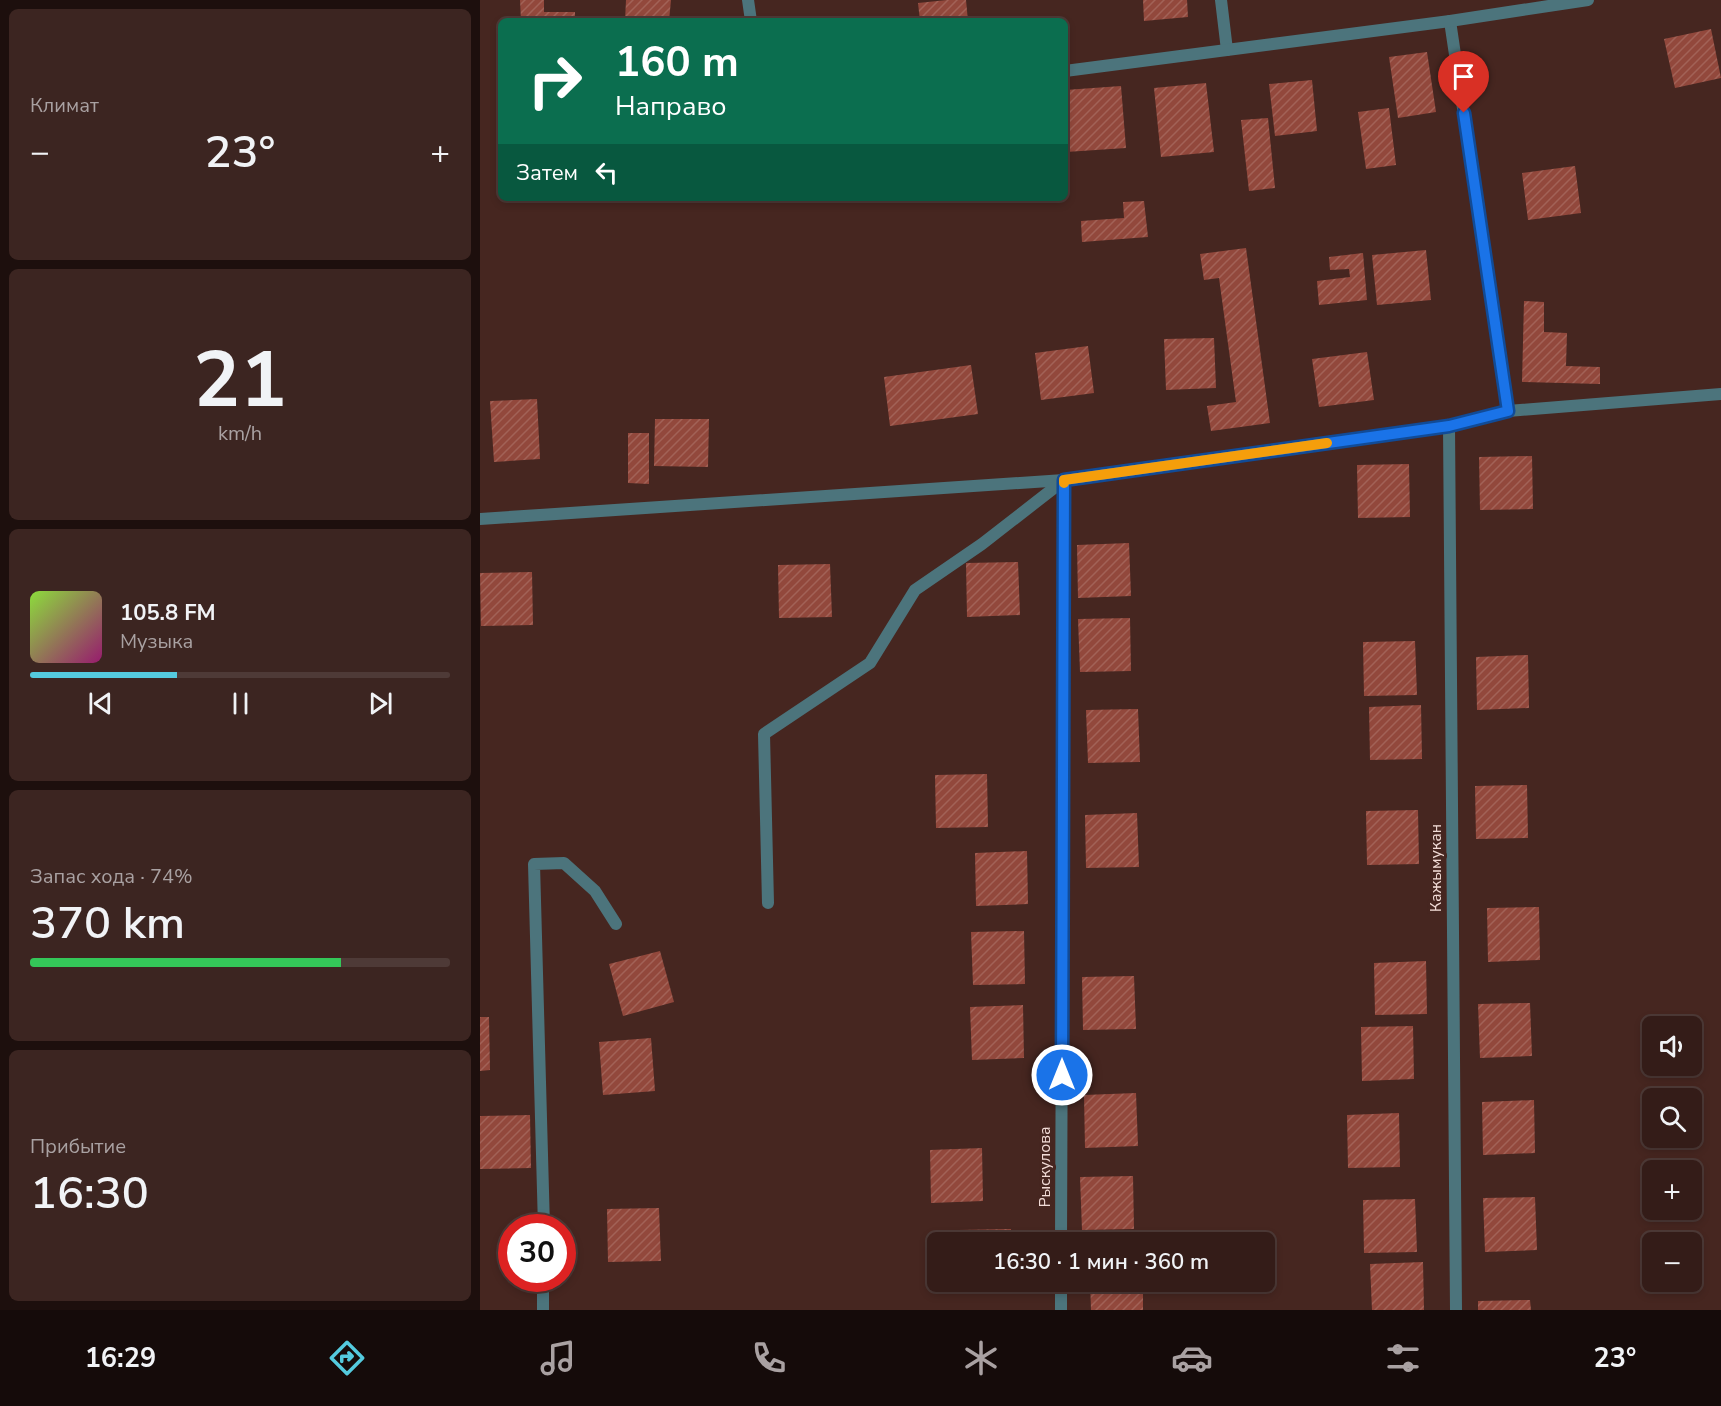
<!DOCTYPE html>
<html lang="ru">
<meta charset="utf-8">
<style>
:root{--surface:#341c18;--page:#3c2521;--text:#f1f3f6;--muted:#a9a1a2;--line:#4e3a37;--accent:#54cade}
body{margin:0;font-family:"Nunito Sans",sans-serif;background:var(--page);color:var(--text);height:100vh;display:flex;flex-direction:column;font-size:22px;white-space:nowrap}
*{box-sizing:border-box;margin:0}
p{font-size:20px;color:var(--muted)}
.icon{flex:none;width:33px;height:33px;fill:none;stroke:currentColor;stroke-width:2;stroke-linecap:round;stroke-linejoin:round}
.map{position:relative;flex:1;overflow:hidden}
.side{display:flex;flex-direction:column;gap:9px;padding:9px;background:#1d0f0d;width:480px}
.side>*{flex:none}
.guide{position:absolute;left:18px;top:18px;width:570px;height:183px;border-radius:9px;box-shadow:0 3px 9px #0003,0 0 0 2px var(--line);background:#0b6e4f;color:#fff;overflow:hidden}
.controls{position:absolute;left:1162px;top:1016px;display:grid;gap:12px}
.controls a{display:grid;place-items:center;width:60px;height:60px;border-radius:9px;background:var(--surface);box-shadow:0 3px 9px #0003,0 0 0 2px var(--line);font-size:30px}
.speed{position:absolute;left:18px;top:1214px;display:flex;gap:12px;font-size:30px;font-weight:700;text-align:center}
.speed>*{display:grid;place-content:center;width:78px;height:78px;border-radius:50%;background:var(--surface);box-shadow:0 3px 9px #0003,0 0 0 2px var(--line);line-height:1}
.speed .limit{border:9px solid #d22;background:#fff;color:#111}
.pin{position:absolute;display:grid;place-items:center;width:51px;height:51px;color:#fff;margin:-62px -26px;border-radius:50% 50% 50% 0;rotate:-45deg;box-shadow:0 0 6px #0007}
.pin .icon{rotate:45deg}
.me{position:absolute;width:66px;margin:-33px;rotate:0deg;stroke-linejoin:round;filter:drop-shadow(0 0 4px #0008)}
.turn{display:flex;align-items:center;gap:21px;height:126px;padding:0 18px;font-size:27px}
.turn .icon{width:78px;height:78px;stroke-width:2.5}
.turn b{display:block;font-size:42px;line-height:51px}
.then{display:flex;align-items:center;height:57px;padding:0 18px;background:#0003;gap:12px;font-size:22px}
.big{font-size:45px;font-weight:600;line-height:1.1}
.side .tile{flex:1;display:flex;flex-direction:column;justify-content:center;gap:9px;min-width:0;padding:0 21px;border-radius:9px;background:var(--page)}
.side .dial{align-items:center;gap:0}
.dial b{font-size:78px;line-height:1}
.song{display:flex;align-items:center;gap:18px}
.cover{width:72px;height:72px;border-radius:9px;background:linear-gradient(135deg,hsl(90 70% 55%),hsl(320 70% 35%))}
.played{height:6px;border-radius:3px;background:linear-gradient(90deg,var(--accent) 35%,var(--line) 35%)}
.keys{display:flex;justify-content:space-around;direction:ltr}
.heat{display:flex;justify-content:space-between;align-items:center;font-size:33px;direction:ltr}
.charge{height:9px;border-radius:4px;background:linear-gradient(90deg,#34c759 74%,var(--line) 0)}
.trip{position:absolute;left:447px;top:1232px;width:348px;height:60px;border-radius:9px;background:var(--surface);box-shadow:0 3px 9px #0003,0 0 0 2px var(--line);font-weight:600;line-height:60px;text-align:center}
.tab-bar{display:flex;height:96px;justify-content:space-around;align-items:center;background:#150b0a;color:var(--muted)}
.tab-bar .icon{width:42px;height:42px}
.tab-bar .current{color:var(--accent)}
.tab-bar b{font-size:27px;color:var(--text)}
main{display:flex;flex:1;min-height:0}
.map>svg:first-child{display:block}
</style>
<main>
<section class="side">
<div class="tile"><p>Климат</p>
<div class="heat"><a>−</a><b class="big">23°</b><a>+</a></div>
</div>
<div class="tile dial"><b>21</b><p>km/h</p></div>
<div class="tile">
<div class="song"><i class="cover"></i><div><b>105.8 FM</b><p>Музыка</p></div></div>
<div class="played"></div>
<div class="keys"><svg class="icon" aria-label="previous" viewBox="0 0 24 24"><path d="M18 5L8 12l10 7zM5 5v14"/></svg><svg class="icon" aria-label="pause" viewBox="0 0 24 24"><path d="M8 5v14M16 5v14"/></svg><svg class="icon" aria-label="next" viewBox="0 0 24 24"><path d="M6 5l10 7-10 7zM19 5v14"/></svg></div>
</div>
<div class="tile"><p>Запас хода · 74%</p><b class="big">370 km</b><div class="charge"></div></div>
<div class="tile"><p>Прибытие</p><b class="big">16:30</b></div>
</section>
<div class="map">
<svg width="1241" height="1310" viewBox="0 0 1241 1310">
<defs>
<pattern id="building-hatch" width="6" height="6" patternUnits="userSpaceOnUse" patternTransform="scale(1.5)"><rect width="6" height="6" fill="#92483c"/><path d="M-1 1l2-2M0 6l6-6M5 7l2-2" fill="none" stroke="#a26257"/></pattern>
</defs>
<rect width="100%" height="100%" fill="#462620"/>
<!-- building -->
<g fill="url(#building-hatch)">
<polygon points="40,0 64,0 64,12 95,12 95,21 41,21"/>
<polygon points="146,0 191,0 189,21 145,21"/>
<polygon points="467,0 486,0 488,21 440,21 438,3"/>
<polygon points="663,0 707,0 708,17 664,21"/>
<polygon points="1231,29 1241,78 1195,88 1184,39"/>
<polygon points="947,52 956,112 918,118 909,57"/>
<polygon points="832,80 837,131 795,136 789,84"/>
<polygon points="726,83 734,152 681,157 674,88"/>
<polygon points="641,86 646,148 586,152 585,90"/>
<polygon points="909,108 916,165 886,169 878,112"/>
<polygon points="788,118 795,188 769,191 761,120"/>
<polygon points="1095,166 1101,213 1048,220 1042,173"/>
<polygon points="664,201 668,237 602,242 601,221 644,218 643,202"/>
<polygon points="766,248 790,423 731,431 727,406 756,402 739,278 724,280 720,254"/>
<polygon points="946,250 951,300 897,305 892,255"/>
<polygon points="883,253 887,300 839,305 837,281 870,277 869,269 850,270 849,257"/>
<polygon points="1044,301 1064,302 1064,332 1087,333 1086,366 1120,367 1120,384 1042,382"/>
<polygon points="734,338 736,388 686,390 684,339"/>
<polygon points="608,346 614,393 561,400 555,353"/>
<polygon points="887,352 894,400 839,407 832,359"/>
<polygon points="491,365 498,414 410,426 404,377"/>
<polygon points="57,399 60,459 14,462 10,401"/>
<polygon points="175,419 229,419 228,467 174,466"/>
<polygon points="148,433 169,433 169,484 148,483"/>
<polygon points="1052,456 1053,509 1000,510 999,457"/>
<polygon points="929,464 930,517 878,518 877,465"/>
<polygon points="649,543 651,596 598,598 597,545"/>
<polygon points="538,562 540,615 487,617 486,563"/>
<polygon points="350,564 352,617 299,618 298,565"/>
<polygon points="52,572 53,625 1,626 0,573"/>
<polygon points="650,618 651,671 600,672 598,619"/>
<polygon points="935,641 937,695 884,696 883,642"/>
<polygon points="1048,655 1049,708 997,710 996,657"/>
<polygon points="941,705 942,759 890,760 889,707"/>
<polygon points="658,709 660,762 608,763 606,710"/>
<polygon points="507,774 508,827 456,828 455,775"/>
<polygon points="1047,785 1048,838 996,839 995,786"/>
<polygon points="938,810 939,864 887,865 886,811"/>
<polygon points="657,813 659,867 606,868 605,815"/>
<polygon points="547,851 548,904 496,906 495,853"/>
<polygon points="1059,907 1060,960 1008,962 1007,908"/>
<polygon points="544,931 545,984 493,985 491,932"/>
<polygon points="180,951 194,1002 143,1016 129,964"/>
<polygon points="946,961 947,1014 895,1015 894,963"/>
<polygon points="654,976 656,1029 603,1030 602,977"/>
<polygon points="1050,1003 1052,1056 1000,1058 998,1004"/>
<polygon points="543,1005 544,1058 492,1060 490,1007"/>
<polygon points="0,1017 9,1017 10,1070 0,1071"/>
<polygon points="933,1026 934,1079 882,1081 881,1027"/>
<polygon points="171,1038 175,1091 123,1095 119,1042"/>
<polygon points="656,1093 658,1146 605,1148 604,1095"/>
<polygon points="1054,1100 1055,1153 1003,1155 1002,1102"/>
<polygon points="919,1113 920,1167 868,1168 867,1115"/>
<polygon points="50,1115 51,1168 0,1169 0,1116"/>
<polygon points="502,1148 503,1201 451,1203 450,1150"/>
<polygon points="653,1176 654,1229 602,1230 600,1177"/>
<polygon points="1055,1197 1057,1250 1005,1252 1003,1198"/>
<polygon points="935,1199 937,1252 884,1253 883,1200"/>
<polygon points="179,1208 181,1261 128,1262 127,1209"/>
<polygon points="531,1229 531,1242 479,1242 479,1230"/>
<polygon points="943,1262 944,1310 892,1310 890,1264"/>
<polygon points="610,1281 663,1281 663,1310 611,1310"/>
<polygon points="1050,1300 1051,1310 998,1310 998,1301"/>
</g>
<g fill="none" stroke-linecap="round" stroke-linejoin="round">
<!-- street -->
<g stroke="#4c747c" stroke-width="12">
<polyline points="268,0 271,21"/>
<polyline points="741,0 747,50"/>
<polyline points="970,21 1028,411"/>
<polyline points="585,71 970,21 1108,0"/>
<polyline points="969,426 976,1310"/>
<polyline points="0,519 584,480 969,426 1028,411 1241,394"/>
<polyline points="288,903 284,734 390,663 435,590 502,544 583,481"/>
<polyline points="64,1227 54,864 84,863 115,891 136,924"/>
<polyline points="581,1242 584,480"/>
<polyline points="63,1310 63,1278"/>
<polyline points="581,1310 581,1281"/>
</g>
</g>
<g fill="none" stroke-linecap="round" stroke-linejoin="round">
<defs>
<polyline id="route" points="582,1075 584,480 969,426 1028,411 984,113"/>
</defs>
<!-- route casing -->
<use href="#route" stroke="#114b97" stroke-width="15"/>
<!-- route -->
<use href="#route" stroke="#1a73e8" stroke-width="10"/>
<!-- slow -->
<polyline stroke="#f59e0b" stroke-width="10" points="584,483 584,480 847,443"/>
</g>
<g text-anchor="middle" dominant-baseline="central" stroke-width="6" stroke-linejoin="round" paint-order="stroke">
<!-- street labels -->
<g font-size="16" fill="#f2dcd7" stroke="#462620">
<text transform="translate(956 868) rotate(-90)">Кажымукан</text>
<text transform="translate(565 1167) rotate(-90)">Рыскулова</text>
</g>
</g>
</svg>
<div class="controls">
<a><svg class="icon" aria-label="sound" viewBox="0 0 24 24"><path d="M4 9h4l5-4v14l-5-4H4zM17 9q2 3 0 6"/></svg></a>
<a><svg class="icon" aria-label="search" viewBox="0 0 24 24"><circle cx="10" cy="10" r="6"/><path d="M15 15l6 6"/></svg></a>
<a>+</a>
<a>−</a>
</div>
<div class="speed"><div class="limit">30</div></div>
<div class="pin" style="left:984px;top:113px;background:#d93025"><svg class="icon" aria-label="arrive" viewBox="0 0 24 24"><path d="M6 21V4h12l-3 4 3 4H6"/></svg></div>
<svg class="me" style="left:582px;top:1075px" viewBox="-20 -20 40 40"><circle r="17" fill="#1a73e8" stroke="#fff" stroke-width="3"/><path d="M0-11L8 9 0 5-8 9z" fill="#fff"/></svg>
<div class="trip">16:30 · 1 мин · 360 m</div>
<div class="guide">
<div class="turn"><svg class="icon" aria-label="right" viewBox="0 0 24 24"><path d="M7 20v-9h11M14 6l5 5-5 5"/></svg><div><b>160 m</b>Направо</div></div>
<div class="then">Затем<svg class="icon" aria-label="left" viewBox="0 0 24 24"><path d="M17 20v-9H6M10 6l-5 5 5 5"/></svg></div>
</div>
</div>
</main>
<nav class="tab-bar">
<b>16:29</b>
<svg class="icon current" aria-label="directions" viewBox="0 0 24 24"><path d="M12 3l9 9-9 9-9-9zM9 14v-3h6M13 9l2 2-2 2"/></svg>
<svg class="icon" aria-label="music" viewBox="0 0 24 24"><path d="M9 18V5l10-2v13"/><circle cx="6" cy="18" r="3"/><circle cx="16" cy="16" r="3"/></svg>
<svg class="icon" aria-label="phone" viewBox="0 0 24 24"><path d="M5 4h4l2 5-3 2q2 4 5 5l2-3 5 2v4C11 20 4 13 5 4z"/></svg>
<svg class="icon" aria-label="climate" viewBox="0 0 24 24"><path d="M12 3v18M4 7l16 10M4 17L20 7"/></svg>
<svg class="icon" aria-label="car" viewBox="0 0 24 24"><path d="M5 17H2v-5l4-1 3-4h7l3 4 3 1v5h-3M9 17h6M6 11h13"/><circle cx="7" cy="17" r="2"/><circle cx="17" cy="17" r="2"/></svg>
<svg class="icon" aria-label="filters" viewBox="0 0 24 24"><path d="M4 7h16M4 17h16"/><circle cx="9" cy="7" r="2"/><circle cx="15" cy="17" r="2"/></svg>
<b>23°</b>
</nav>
